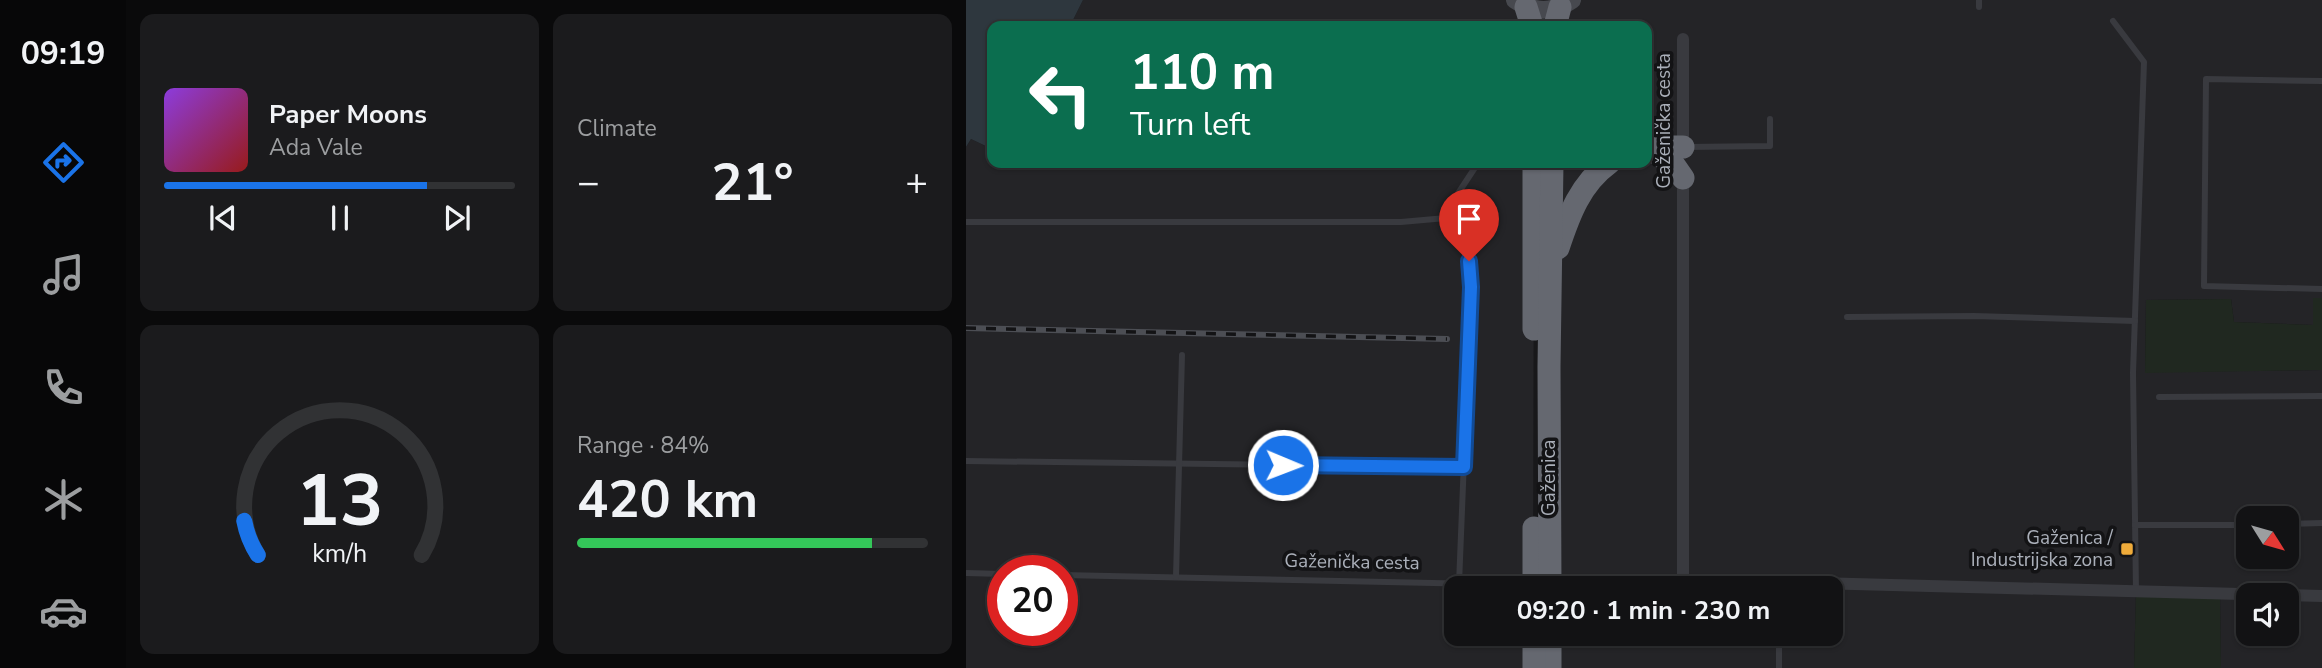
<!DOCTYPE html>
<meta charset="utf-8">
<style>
:root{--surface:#121214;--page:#1b1b1d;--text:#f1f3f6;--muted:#9c9ea0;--line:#313234;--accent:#1a73e8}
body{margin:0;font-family:"Nunito Sans",sans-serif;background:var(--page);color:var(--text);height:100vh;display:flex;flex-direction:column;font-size:26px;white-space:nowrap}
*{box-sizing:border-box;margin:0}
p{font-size:23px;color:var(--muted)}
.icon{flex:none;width:38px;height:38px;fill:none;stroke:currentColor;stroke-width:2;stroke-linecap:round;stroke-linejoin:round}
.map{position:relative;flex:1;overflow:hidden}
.details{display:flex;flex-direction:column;gap:14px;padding:14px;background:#0a0a0b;width:840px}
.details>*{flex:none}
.top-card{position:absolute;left:21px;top:21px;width:665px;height:147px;border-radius:14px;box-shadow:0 2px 5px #0004,0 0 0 2px var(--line);background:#0b6e4f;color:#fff;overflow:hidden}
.needle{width:46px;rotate:127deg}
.buttons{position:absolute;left:1270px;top:506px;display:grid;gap:14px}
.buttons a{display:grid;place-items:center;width:63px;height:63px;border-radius:14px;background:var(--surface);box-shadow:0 2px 5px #0004,0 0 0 2px var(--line);font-size:35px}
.speed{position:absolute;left:21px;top:555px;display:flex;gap:14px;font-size:35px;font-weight:700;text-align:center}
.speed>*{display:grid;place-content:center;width:91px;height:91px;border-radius:50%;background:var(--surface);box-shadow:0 2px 5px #0004,0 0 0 2px var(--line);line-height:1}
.speed .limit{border:10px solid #d22;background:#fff;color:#111}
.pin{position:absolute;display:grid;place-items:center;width:60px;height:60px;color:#fff;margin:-72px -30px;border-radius:50% 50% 50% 0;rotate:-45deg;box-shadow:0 0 7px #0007}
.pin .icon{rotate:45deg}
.me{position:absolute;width:77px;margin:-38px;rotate:91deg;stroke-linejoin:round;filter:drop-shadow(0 0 5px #0008)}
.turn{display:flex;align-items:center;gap:24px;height:147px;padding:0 28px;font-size:32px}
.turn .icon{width:91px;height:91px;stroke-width:2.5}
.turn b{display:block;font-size:49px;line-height:60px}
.big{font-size:52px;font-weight:700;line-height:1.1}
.details .tile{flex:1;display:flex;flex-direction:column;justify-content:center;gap:10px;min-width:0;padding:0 24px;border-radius:14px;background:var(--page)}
.details .dial{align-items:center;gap:0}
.dial svg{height:182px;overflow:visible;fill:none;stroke:var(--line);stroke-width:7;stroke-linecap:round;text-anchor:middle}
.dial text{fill:var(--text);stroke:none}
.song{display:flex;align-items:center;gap:21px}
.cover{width:84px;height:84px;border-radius:10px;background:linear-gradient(135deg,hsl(270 70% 55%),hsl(0 70% 35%))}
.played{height:7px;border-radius:4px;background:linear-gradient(90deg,var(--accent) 75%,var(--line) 75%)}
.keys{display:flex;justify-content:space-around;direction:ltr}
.heat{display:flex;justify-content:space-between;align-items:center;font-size:38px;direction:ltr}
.charge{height:10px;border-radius:5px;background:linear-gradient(90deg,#34c759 84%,var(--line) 0)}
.details .tiles{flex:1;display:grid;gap:14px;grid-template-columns:repeat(2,1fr)}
.trip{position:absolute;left:478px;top:576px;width:399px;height:70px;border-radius:14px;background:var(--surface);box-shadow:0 2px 5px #0004,0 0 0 2px var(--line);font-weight:700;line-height:70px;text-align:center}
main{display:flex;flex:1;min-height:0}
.dock{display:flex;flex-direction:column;width:126px;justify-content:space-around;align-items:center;background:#070708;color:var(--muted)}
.dock .icon{width:49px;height:49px}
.dock .active{color:var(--accent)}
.dock b{font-size:32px;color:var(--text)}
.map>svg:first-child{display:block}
</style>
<main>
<nav class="dock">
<b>09:19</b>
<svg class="icon active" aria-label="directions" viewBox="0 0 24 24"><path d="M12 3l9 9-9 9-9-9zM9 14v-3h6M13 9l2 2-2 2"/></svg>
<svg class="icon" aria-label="music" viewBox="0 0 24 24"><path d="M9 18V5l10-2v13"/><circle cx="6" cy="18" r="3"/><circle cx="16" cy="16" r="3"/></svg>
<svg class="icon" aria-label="phone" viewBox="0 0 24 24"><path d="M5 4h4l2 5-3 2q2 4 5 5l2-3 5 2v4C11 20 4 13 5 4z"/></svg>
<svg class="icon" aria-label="climate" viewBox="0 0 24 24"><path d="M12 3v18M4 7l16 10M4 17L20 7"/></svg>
<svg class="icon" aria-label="car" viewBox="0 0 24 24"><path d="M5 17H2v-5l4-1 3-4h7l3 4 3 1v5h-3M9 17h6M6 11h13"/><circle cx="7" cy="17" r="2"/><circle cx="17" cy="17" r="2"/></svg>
</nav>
<section class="details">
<div class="tiles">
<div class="tile">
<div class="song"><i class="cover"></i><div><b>Paper Moons</b><p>Ada Vale</p></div></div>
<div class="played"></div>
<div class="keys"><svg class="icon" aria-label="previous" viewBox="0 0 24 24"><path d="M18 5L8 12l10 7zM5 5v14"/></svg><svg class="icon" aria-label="pause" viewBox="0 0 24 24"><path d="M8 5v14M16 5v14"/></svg><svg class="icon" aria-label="next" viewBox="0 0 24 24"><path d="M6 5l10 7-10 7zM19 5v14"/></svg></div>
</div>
<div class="tile"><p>Climate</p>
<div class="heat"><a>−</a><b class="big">21°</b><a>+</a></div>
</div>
<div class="tile dial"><svg viewBox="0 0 100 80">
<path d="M14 69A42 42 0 1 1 86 69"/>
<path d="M14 69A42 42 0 0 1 8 54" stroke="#1a73e8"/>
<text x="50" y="56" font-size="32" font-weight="700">13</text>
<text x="50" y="72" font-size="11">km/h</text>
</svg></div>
<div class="tile"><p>Range · 84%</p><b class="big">420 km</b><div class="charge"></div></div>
</div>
</section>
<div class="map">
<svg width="1356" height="668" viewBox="0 0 1356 668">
<rect width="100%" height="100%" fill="#18181a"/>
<!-- built -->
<g fill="#242427" fill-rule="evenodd">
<polygon points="117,0 549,0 566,26 104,26"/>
<path d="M601 0H1356V298H1347V325L1268 322 1265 299 1180 300 1179 372 1356 370V668H1255L1254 593 1170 592 1168 668H576L577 634H864V588H577L586 163H681V26H589ZM1283 518H1321V556H1283ZM1283 595H1321V634H1283Z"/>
<path d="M5 139 26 149V163H568L567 588H490V634H567V668H0V147ZM37 570H96V630H37Z"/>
</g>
<!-- green -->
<g fill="#202820">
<polygon points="1347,298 1356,298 1356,370 1179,373 1180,300 1265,299 1268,322 1347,325"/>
<polygon points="1170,591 1254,593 1255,668 1168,668"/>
</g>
<!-- water -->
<polygon fill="#2e373e" points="0,0 117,0 104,26 26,26 26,149 5,139 0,147"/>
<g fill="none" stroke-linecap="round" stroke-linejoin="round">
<!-- lane -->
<g stroke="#393a3f" stroke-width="6">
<polyline points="1013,7 1013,0"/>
<polyline points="1147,21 1178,62 1167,373 1170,591"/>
<polyline points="1356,81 1240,79 1238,286 1356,289"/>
<polyline points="721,147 804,146 804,119"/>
<polyline points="0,222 435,222 480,218"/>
<polyline points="881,317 1008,316 1169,321"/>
<polyline points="1193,397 1356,396"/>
<polyline points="0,461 498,467"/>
<polyline points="1321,524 1356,523"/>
<polyline points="1169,525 1283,525"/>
<polyline points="0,573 37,574"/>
<polyline points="96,575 563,585"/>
<polyline points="210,577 216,355"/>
<path d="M493 584 505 287C503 256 496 244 480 218L489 198 512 163"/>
<polyline points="588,584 694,581"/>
<polyline points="813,634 813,668"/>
</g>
<!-- street -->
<g stroke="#393a3f" stroke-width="12">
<polyline points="717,39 717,150"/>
<polyline points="694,581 731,580 1356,596"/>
<polyline points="717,581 717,172"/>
</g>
<!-- secondary -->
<path stroke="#47494f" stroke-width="18" d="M549 0C567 13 588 13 606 0"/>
<!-- highway -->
<g stroke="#656870" stroke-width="23">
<polyline points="560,7 566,26"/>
<polyline points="589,26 594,7"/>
<polyline points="681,147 708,165 717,178"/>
<polyline points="681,147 717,147"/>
<polyline points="568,163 568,329"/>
<path d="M592 248C603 215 614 184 643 163"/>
<polyline points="568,588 568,528"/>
<polyline points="584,588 583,367 586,163"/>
<polyline points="584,634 584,668"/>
<polyline points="568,668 568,634"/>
</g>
<defs>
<polyline id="rail" points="0,328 481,339"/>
</defs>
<!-- rail casing -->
<use href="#rail" stroke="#4c4e54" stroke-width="6"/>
<!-- rail -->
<use href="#rail" stroke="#131315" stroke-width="3.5" stroke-dasharray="10" stroke-linecap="butt"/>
</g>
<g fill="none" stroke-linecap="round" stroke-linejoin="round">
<defs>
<polyline id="route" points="317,465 498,467 505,287 503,261"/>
</defs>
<!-- route casing -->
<use href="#route" stroke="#114b97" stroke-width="18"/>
<!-- route -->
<use href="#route" stroke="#1a73e8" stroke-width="12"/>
</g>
<!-- markers -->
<rect fill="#efab3a" stroke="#131315" stroke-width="2.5" x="1154" y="542" width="14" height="14" rx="3.5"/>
<g text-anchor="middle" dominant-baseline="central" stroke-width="7" stroke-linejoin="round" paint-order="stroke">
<!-- street labels -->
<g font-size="19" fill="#aaafb9" stroke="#131315">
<text transform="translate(698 121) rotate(-90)">Gaženička cesta</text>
<text transform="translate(583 478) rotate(-90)">Gaženica</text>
<text transform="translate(386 562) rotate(1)">Gaženička cesta</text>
</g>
<!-- poi labels -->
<g font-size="19" fill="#aaafb9" stroke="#131315" text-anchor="end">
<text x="1147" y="538">Gaženica /<tspan x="1147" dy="22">Industrijska zona</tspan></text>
</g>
</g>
</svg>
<div class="buttons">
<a><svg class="needle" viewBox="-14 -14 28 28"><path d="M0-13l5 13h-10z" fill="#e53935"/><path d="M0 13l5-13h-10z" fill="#9c9ea0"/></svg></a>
<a><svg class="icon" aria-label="sound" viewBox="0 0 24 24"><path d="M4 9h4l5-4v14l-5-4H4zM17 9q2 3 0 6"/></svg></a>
</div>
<div class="speed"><div class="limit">20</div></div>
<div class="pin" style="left:503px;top:261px;background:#d93025"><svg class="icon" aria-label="arrive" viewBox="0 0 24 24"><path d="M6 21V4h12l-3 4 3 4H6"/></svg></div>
<svg class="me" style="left:317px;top:465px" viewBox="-20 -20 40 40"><circle r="17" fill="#1a73e8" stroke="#fff" stroke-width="3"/><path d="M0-11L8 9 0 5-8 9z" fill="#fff"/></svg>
<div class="trip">09:20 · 1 min · 230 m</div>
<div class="top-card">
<div class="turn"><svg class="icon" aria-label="left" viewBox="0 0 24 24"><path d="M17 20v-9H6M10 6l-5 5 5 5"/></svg><div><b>110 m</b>Turn left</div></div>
</div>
</div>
</main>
